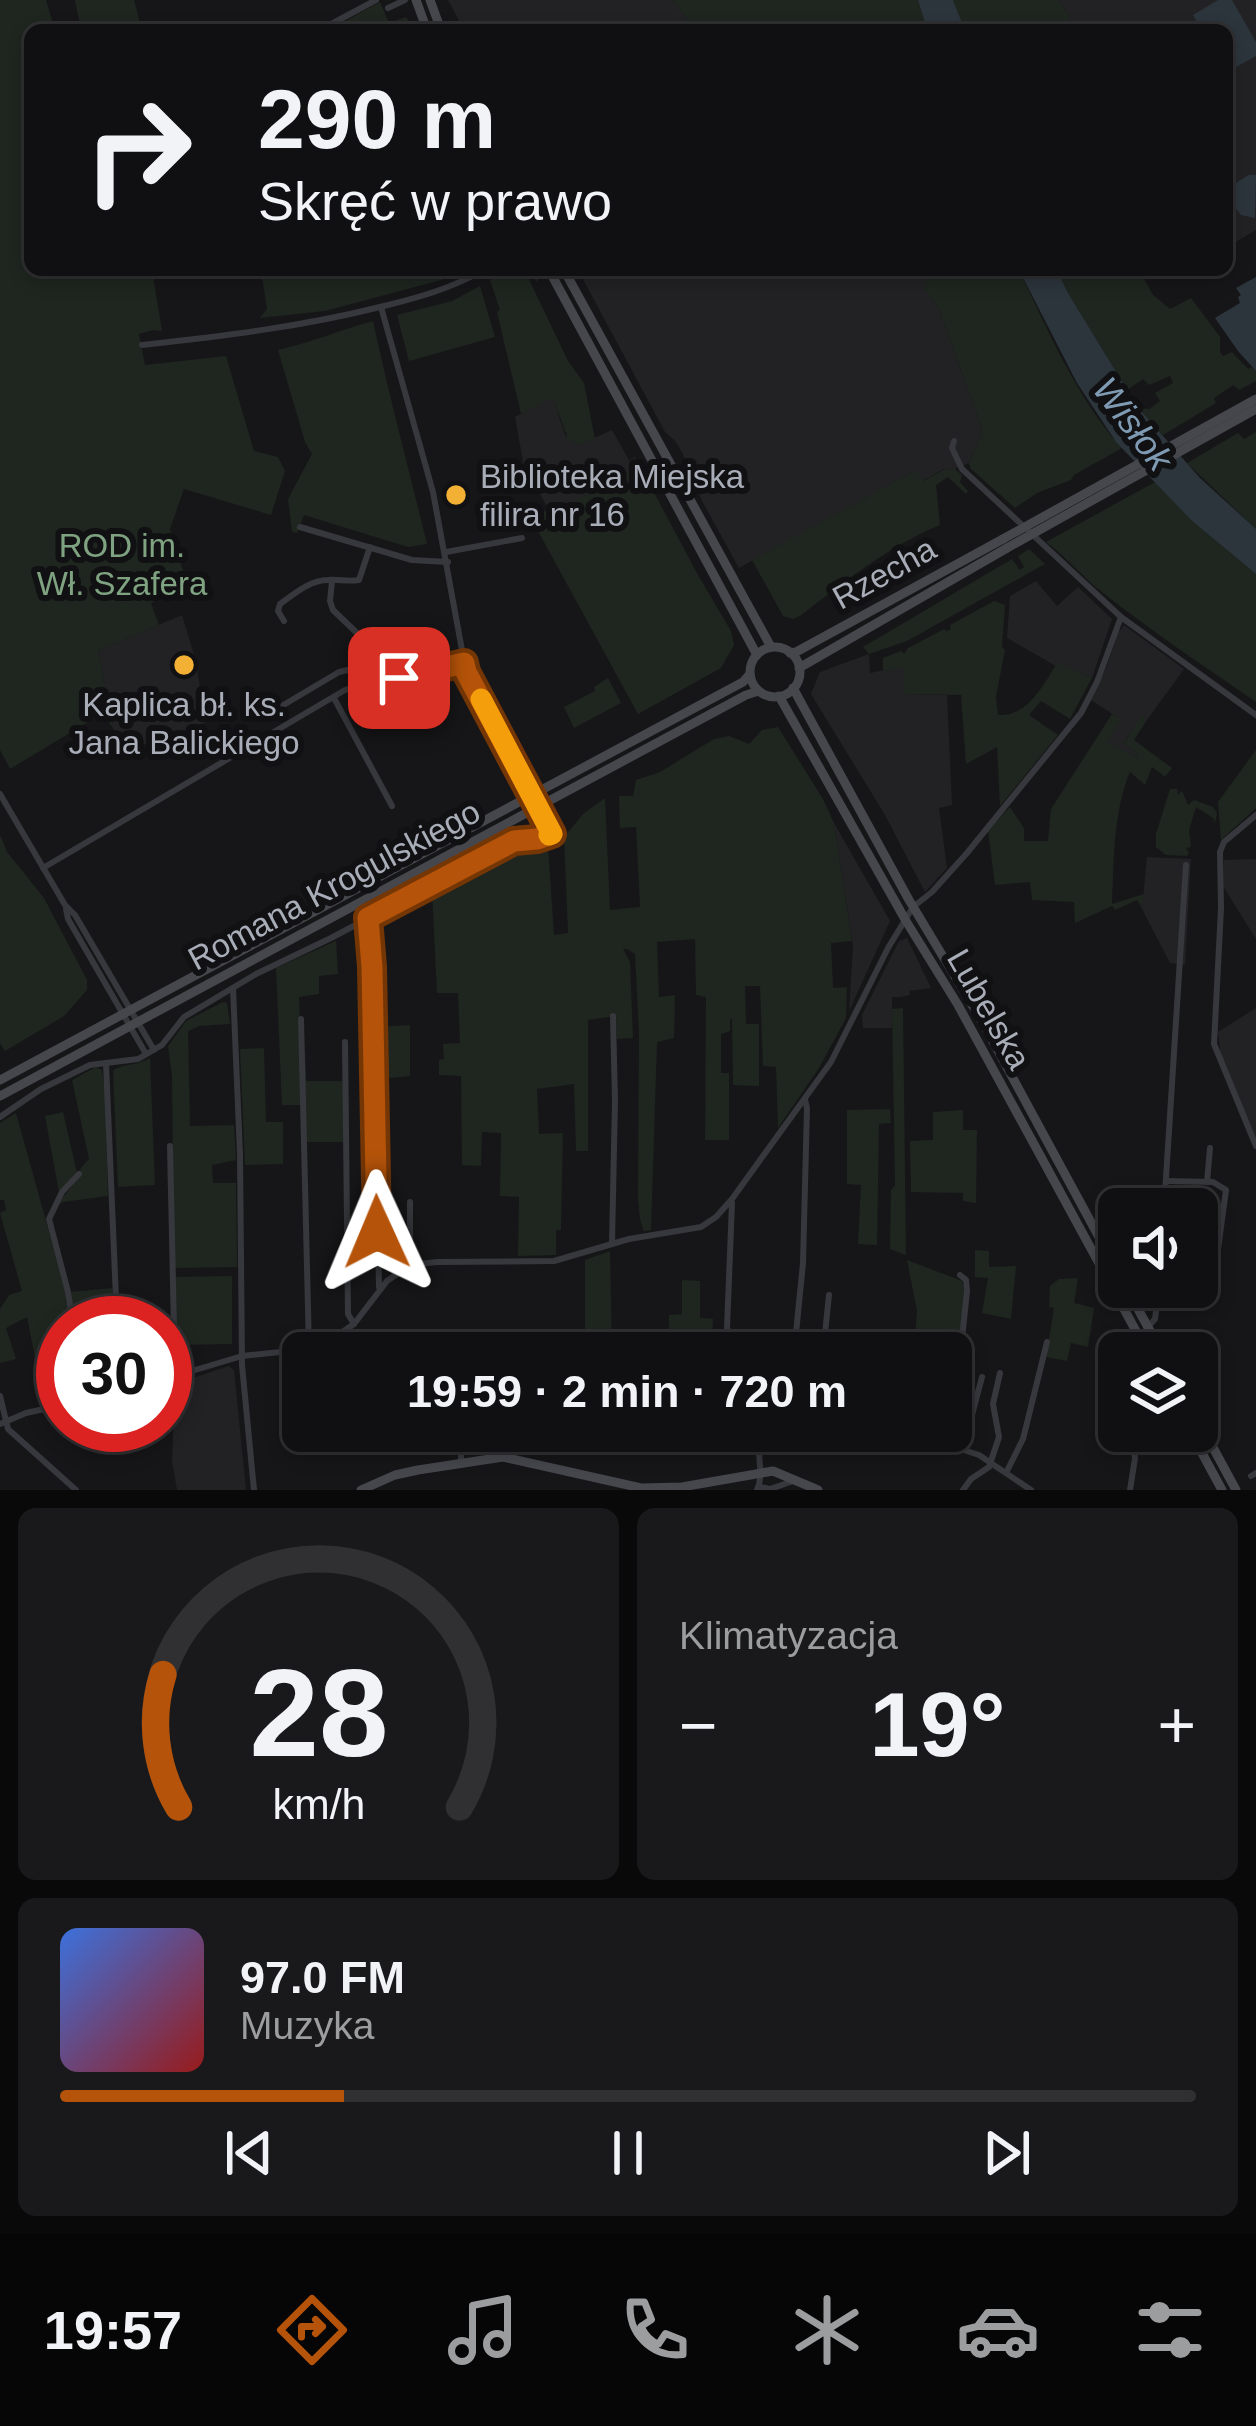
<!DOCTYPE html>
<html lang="pl">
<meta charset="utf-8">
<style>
:root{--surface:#101012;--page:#19191b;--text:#f1f3f6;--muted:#9c9d9f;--line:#303032;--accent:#b45309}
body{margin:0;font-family:Arial,sans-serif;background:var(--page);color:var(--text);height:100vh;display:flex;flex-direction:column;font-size:45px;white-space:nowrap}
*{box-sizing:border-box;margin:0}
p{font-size:39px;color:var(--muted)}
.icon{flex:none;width:66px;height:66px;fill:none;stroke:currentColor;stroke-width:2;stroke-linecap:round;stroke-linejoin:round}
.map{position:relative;height:1490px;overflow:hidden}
.drawer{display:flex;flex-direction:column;gap:18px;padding:18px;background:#09090a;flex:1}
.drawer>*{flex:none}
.hud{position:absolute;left:24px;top:24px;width:1209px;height:252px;border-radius:18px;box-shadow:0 6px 18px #0003,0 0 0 3px var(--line);background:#101012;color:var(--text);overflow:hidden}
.tools{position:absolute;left:1098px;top:1188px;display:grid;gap:24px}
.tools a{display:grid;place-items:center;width:120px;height:120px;border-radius:18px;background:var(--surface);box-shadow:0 6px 18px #0003,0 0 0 3px var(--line);font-size:60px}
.speed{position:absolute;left:36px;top:1296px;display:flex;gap:24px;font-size:60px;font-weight:700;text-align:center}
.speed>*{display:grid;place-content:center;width:156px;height:156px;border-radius:50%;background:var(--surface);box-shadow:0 6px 18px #0003,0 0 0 3px var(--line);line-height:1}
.speed .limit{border:18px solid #d22;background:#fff;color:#111}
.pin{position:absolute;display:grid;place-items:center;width:102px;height:102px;color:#fff;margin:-51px;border-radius:24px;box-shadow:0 6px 18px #0006}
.me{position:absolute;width:132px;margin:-66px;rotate:359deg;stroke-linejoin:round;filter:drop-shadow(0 0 9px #0008)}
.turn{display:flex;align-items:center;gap:42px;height:252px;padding:0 36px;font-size:54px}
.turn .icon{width:156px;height:156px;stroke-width:2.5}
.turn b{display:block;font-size:84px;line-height:102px}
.big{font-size:90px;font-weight:600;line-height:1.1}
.drawer .tile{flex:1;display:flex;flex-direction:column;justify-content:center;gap:18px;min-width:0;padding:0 42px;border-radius:18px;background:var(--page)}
.drawer .dial{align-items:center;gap:0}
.dial svg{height:312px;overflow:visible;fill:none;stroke:var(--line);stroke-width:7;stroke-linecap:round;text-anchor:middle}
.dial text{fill:var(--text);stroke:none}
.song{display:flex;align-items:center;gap:36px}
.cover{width:144px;height:144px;border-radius:18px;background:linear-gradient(135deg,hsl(220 70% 55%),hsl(0 70% 35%))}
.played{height:12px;border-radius:6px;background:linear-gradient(90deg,var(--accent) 25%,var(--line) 25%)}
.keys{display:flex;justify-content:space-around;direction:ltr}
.heat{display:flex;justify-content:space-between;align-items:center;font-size:66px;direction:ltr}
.drawer .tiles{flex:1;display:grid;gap:18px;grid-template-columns:1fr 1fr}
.tile:last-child{grid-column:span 2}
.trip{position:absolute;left:282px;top:1332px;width:690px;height:120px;border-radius:18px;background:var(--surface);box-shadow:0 6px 18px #0003,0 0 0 3px var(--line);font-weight:600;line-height:120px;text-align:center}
.tabs{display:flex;height:192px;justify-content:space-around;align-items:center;background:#060607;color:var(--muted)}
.tabs .icon{width:84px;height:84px}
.tabs .on{color:var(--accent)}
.tabs b{font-size:54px;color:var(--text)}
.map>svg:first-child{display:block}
</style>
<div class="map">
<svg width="1256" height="1490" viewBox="0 0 1256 1490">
<rect width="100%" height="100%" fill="#161618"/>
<!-- built -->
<g fill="#222225">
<polygon points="448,0 673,0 695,30 464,30"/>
<polygon points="1059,0 1256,0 1256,230 1227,247 1227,30 1076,30"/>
<polygon points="578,270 921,270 927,282 924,288 939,309 983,431 969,463 948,472 945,468 923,481 916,470 739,568 702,501 682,452 675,441 665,432"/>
<polygon points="553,397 565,435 579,445 612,430 634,469 552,515 524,467 515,417"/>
<polygon points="1036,581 1057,606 1078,587 1112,619 1092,678 1058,664 1056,666 1007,638 1010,596"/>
<polygon points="182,615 195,658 206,722 172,742 122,745 114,730 98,651"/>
<polygon points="1124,625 1184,669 1147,720 1142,717 1124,742 1139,755 1138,757 1106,743 1120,719 1091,700 1107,666 1118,633"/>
<polygon points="869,654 870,673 904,666 904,694 947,695 952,805 939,808 947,868 925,892 885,815 811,694 820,672"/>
<polygon points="834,823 890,921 849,1011 853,946"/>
<polygon points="1147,857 1191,859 1185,965 1170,963 1142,909"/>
<polygon points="1256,859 1256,939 1223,886 1224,860"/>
<polygon points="907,938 931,988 909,991 910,995 901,997 892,997 892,1028 863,1028 862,1015 899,941"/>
<polygon points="1256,1008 1256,1138 1221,1058 1218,1032"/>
<polygon points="229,1366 234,1370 246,1490 177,1490 172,1461 175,1384"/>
</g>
<!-- green -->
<g fill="#1e261f">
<polygon points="0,0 46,0 55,30 30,30 30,270 152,270 162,331 153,330 139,334 145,365 226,356 254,451 278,457 285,471 271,515 184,489 170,529 190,593 176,591 151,603 159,625 98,651 114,730 103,713 10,769 0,750"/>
<polygon points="75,0 134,0 142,30 81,30"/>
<polygon points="673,0 918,0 927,30 815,30 802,26 797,30 695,30"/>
<polygon points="953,0 1059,0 1076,30 965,30"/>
<polygon points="380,2 389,23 406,17 415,30 329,30"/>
<polygon points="261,270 462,270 441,280 325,311 260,318 267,309"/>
<polygon points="506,270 537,270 540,275 537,283 531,271 526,273 568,361 584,383 595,439 579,445 568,439 553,398 521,414 497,312 500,310 490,280"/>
<path d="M921 270H1019C1047 328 1078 401 1122 448L1074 475 1071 480 1037 493 1015 508 971 469 969 463 983 431 939 309 924 288 927 282Z"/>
<polygon points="1057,270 1139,270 1153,295 1170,309 1191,298 1220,337 1220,352 1223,356 1232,352 1248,369 1252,367 1256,371 1256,381 1239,390 1233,385 1214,398 1216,403 1163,435 1149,423 1139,408 1149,409 1160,401 1155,393 1173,383 1170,376 1149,385 1143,379 1130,388 1123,383 1068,293"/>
<polygon points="480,286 495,337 409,361 397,315 452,301"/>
<path d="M373 321C389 396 409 470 427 544L408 547 304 515 297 533 292 532 288 499 312 454 305 442 278 350C310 343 340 330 373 321Z"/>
<polygon points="1256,432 1256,529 1187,463 1238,433 1244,439"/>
<polygon points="635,457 698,575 731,631 734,645 721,668 638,714 538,531 535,518 548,509 552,514 633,469 629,461"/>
<path d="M946 468 948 471 954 468 962 475 960 482 968 491 966 494 948 477 936 485 940 525C889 546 844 582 800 616L793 619 783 616 752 560 916 470 924 481Z"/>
<path d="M1155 482 1192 521 1256 574V702C1204 666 1151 631 1102 592 1082 577 1067 557 1046 542Z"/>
<polygon points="1029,549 1045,564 907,641 869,654 863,647 1012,559 1020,570 1024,567 1018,556"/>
<path d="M994 601 1005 605 1002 647 1005 650 996 697 998 715C1027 717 1043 686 1057 663L1092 678 1070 719 1041 701 1029 715 1058 735 1000 806 997 747 966 764 961 695 903 694 904 667 883 671V658L901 651 904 654 908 648 944 629 947 631 951 629 950 625Z"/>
<polygon points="608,678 621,703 574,728 564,707 595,691 594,687"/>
<path d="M1112 714 1121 719 1107 743 1138 757V754L1124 743 1141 716 1147 720 1134 740 1172 768 1165 777 1152 767 1145 785 1130 772C1113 812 1114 861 1112 904L1144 894 1142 909 1137 900 1115 910 1112 906 1075 923 1074 902 1032 900 1030 882 995 885 988 831 1010 807 1024 828V841H1048L1051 809Z"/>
<polygon points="778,727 823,799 834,823 852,941 831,943 833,988 847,987 846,1018 819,1068 778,1128 776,1067 763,1066 760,986 745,986 746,1024 759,1024 759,1086 733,1085 732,1018 730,1020 730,1031 721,1034 721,1073 729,1073 729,1140 705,1140 706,997 696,995 695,939 657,942 659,997 675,995 674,1038 657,1042 651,1230 644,1231 640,1219 638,1197 639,1033 635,954 627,949 623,949 630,962 633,1038 617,1039 616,1016 588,1020 588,1151 576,1151 574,1084 537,1089 539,1134 563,1133 561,1230 556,1230 556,1255 518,1256 519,1197 500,1196 501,1133 482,1132 481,1166 462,1165 461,1076 439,1075 439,1060 444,1059 443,1044 460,1043 458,993 437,993 432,891 523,846 548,846 554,935 568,933 564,837 583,814 605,798 610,910 640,907 636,827 620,828 619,796 633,796 636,780 660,772 714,739 729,736 749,744 762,730"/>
<polygon points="1256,750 1256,808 1221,840 1218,802"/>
<polygon points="1170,789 1177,789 1178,795 1182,791 1188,805 1194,800 1213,807 1217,813 1215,823 1213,818 1196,807 1189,830 1191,847 1186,848 1189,853 1187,856 1166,855 1156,847 1156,834"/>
<polygon points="0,835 7,852 44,898 87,980 87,990 64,1016 5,1051 0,1043"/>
<polygon points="336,941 338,974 319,976 319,994 299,997 301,1050 305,1051 306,1081 348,1081 349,1142 304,1142 303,1105 282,1105 276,968"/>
<polygon points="223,1002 227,1003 230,1024 199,1026 188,1031 190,1126 234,1125 236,1160 212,1165 213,1183 236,1183 237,1267 174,1268 172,1076 168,1046 186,1021"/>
<polygon points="903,1008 906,1255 890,1249 891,1190 895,1185 892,1009"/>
<polygon points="410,1025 410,1076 378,1079 378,1027"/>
<polygon points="264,1048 266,1122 283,1122 283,1164 245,1165 240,1049"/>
<path d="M150 1058 155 1185 118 1187 113 1071C119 1064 137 1066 150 1058Z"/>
<polygon points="96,1067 102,1070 105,1092 108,1196 63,1202 56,1206 81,1175 80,1169 89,1159 72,1080"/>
<polygon points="890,1109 891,1123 879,1124 877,1245 858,1244 861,1185 847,1184 847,1110"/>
<polygon points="963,1110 963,1130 977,1130 976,1203 963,1201 963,1193 911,1192 910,1141 933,1140 933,1112"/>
<polygon points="63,1112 77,1173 59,1192 45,1116"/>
<polygon points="16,1113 66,1293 71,1323 63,1323 63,1353 35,1357 27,1317 6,1328 16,1359 0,1363 0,1309 9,1295 22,1291 0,1213 6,1210 4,1200 0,1200 0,1123"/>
<polygon points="975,1250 989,1251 989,1267 1016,1266 1011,1319 982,1313 988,1278 975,1277"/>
<polygon points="610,1251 612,1353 585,1353 585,1260"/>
<path d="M907 1260 962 1281C970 1311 960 1350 954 1381L951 1380V1353H914L917 1311Z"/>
<polygon points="232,1276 232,1344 176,1345 174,1277"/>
<polygon points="1078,1278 1074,1303 1094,1308 1088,1347 1071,1343 1067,1361 1046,1357 1054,1308 1049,1307 1050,1286 1059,1279"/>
<polygon points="682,1280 700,1281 700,1318 713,1319 711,1353 668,1353 669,1315 682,1314"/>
<polygon points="112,1288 114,1323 74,1323 71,1292"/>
</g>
<!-- water -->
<g fill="#2c353c">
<polygon points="918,0 953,0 965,30 927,30"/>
<polygon points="1218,0 1232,0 1256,42 1256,56 1227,72 1227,30 1201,30 1193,15"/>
<polygon points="1249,175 1256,175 1255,218 1241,215 1230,201 1234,184"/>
<polygon points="1019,270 1057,270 1068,293 1123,383 1130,388 1125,393 1200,478 1256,529 1256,574 1192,521 1116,442 1077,383"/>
<polygon points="1256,277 1256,371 1238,351 1215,318 1240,303 1238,297 1241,295 1236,288"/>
</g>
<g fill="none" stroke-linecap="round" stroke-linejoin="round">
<!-- street -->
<g stroke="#37383d" stroke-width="6">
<polyline points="388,8 405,0"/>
<polyline points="320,30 376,0"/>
<path d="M142 345C222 336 301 327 380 307 417 298 450 289 484 270"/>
<polyline points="954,441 952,448 962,469 1121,617 1256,715"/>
<polyline points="300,527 412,560 448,562"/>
<polyline points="446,552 522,538"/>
<polyline points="332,581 330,601 333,610 384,659 392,679"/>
<path d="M284 621 278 611 280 604C294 594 310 580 328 580 339 579 348 582 359 580L370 547"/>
<polyline points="334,698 392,806"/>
<polyline points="275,710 339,672 385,661"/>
<polyline points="0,794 65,905 75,915 154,1050"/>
<polyline points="1256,815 1224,842 1220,852 1221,908 1214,1044 1256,1146"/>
<polyline points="43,868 345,690 464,663"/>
<polyline points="66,909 68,919 146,1054"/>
<polyline points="368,918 372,967 379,1287"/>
<polyline points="233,988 240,1154 242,1365 254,1490"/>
<polyline points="301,1019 309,1350"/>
<polyline points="345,1042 348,1314 354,1324"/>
<polyline points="106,1063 117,1323"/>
<polyline points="0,1117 41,1089 90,1065 138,1059 162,1045 184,1017 256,974 331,938 514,841 537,839 552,834 466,672 433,492 381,307"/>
<polyline points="170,1146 175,1376"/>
<polyline points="1166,1181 1213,1182 1226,1190 1211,1301"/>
<polyline points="1207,1182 1210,1148"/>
<polyline points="410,1202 410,1265"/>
<polyline points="732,1203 727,1328 738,1353"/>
<polyline points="1164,1209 1186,865"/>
<polyline points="612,1243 615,1101 613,1016"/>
<polyline points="73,1323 68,1292 49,1219 62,1192 79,1174"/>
<polyline points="1148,1327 1155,1319 1159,1287"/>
<polyline points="794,1353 803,1263 807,1108 805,1100"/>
<polyline points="823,1353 829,1295"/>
<polyline points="897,1353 898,1346"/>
<polyline points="165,1379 242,1356 319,1348 354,1324 387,1281 410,1265 437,1262 554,1261 629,1239 701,1227 716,1217 732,1199 831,1062 888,948 913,907 932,892 967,853 1081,713 1097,682 1121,617"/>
<polyline points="0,1396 8,1429 76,1490"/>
<polyline points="951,1401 960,1358 967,1291 966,1280 960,1275"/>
<polyline points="0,1424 26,1413 63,1405"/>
<polyline points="461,1431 461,1462"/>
<polyline points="755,1431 761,1441"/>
<polyline points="906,1431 979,1455 1031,1490"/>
<polyline points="1130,1431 1135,1458 1130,1490"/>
<polyline points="963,1449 982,1377"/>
<polyline points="1007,1471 1023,1439 1047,1342"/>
<polyline points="1251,1476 1256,1473"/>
<polyline points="760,1487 770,1489 796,1480"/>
<path d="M757 1490C768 1465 746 1447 775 1431"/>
<polyline points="963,1490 971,1479 989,1467 999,1437 993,1404 1000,1373"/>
</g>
<!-- secondary -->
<g stroke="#45474d" stroke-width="9">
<polyline points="416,0 427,30"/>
<polyline points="430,0 441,30"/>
<polyline points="549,270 757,655"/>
<polyline points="564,270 771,647"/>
<circle cx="775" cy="672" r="25"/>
<polyline points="790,653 796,652 1003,539"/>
<polyline points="799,668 1007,548"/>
<polyline points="793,688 909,900 983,1023 1119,1274"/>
<polyline points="779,696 906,921 958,1005 1148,1353"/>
<polyline points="0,1080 743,682 750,674"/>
<polyline points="0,1096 746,695 759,691"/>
<polyline points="1126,1287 1162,1353"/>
<polyline points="1197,1418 1236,1490"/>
<polyline points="1190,1431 1222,1490"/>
<polyline points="361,1490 395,1475 418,1470 503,1457 641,1488 682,1487 773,1471 818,1490"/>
</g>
<!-- secondary-bridge -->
<g stroke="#45474d" stroke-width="9">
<polyline points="1003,539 1256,399"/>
<polyline points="1007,548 1256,409"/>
</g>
</g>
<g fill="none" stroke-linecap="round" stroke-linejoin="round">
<defs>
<polyline id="route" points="377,1232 372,967 368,918 514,841 537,839 552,834 466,672 464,663 399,678"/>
</defs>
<!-- route casing -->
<use href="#route" stroke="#753606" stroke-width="30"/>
<!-- route -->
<use href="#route" stroke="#b45309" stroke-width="21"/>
<!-- slow -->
<polyline stroke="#f59e0b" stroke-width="21" points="481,699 552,834 549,835"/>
</g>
<!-- markers -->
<g fill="#f2b134" stroke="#111113" stroke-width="4.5">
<circle cx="456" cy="495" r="12"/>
<circle cx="184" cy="665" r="12"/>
</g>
<g text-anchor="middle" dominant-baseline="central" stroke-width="12" stroke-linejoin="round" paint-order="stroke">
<!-- poi labels -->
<g font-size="33" fill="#a8adb8" stroke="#111113" text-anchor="start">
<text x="480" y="476">Biblioteka Miejska<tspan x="480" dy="38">filira nr 16</tspan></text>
<text x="184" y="704" text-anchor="middle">Kaplica bł. ks.<tspan x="184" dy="38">Jana Balickiego</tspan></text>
</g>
<!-- park labels -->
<g font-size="33" fill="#7fa381" stroke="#111113">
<text x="122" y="545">ROD im.<tspan x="122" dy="38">Wł. Szafera</tspan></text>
</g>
<!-- street labels -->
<g font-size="33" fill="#a8adb8" stroke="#111113">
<text transform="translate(884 573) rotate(-29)">Rzecha</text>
<text transform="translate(334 885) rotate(-28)">Romana Krogulskiego</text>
<text transform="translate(989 1009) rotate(60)">Lubelska</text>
</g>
<!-- water labels -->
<g font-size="36" font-style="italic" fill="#7f9bb3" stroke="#111113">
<text transform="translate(1133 424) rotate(53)">Wisłok</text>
</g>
</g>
</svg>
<div class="tools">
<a><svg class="icon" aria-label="sound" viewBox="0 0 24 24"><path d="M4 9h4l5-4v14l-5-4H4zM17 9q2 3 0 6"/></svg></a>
<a><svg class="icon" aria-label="layers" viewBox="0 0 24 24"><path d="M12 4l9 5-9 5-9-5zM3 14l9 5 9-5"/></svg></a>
</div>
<div class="speed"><div class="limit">30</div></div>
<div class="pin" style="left:399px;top:678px;background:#d93025"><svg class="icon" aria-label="arrive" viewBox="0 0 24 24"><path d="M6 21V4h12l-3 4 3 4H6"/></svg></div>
<svg class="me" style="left:377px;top:1232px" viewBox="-20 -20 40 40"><path d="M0-17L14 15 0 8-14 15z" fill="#b45309" stroke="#fff" stroke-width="4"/></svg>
<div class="trip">19:59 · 2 min · 720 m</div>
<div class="hud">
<div class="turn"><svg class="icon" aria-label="right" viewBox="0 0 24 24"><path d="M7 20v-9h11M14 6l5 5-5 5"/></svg><div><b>290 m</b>Skręć w prawo</div></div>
</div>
</div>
<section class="drawer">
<div class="tiles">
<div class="tile dial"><svg viewBox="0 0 100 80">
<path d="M14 69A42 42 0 1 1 86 69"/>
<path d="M14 69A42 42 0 0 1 10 35" stroke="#b45309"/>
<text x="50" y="56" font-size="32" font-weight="700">28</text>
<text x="50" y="72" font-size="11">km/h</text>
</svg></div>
<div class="tile"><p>Klimatyzacja</p>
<div class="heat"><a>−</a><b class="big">19°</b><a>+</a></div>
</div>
<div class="tile">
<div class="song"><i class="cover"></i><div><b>97.0 FM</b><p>Muzyka</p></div></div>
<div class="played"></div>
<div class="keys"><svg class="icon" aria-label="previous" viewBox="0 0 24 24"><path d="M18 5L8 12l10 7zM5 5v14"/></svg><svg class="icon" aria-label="pause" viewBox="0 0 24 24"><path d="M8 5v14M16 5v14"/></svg><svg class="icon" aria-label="next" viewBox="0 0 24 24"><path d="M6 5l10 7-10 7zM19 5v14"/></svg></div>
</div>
</div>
</section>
<nav class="tabs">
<b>19:57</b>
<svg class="icon on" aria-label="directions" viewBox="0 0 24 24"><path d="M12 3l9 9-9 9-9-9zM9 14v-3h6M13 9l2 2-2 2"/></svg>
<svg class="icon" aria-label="music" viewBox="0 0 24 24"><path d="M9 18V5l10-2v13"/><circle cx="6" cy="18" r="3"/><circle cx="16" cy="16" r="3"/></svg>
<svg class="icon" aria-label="phone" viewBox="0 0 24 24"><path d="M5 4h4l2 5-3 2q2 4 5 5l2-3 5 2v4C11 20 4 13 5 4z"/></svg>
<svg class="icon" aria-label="climate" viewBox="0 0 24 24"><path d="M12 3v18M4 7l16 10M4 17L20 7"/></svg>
<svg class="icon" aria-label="car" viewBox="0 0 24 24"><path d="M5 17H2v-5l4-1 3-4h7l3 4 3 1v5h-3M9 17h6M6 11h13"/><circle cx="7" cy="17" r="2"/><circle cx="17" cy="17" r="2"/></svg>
<svg class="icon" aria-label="filters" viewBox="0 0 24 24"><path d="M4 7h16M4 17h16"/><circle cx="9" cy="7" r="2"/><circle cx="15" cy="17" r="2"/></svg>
</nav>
